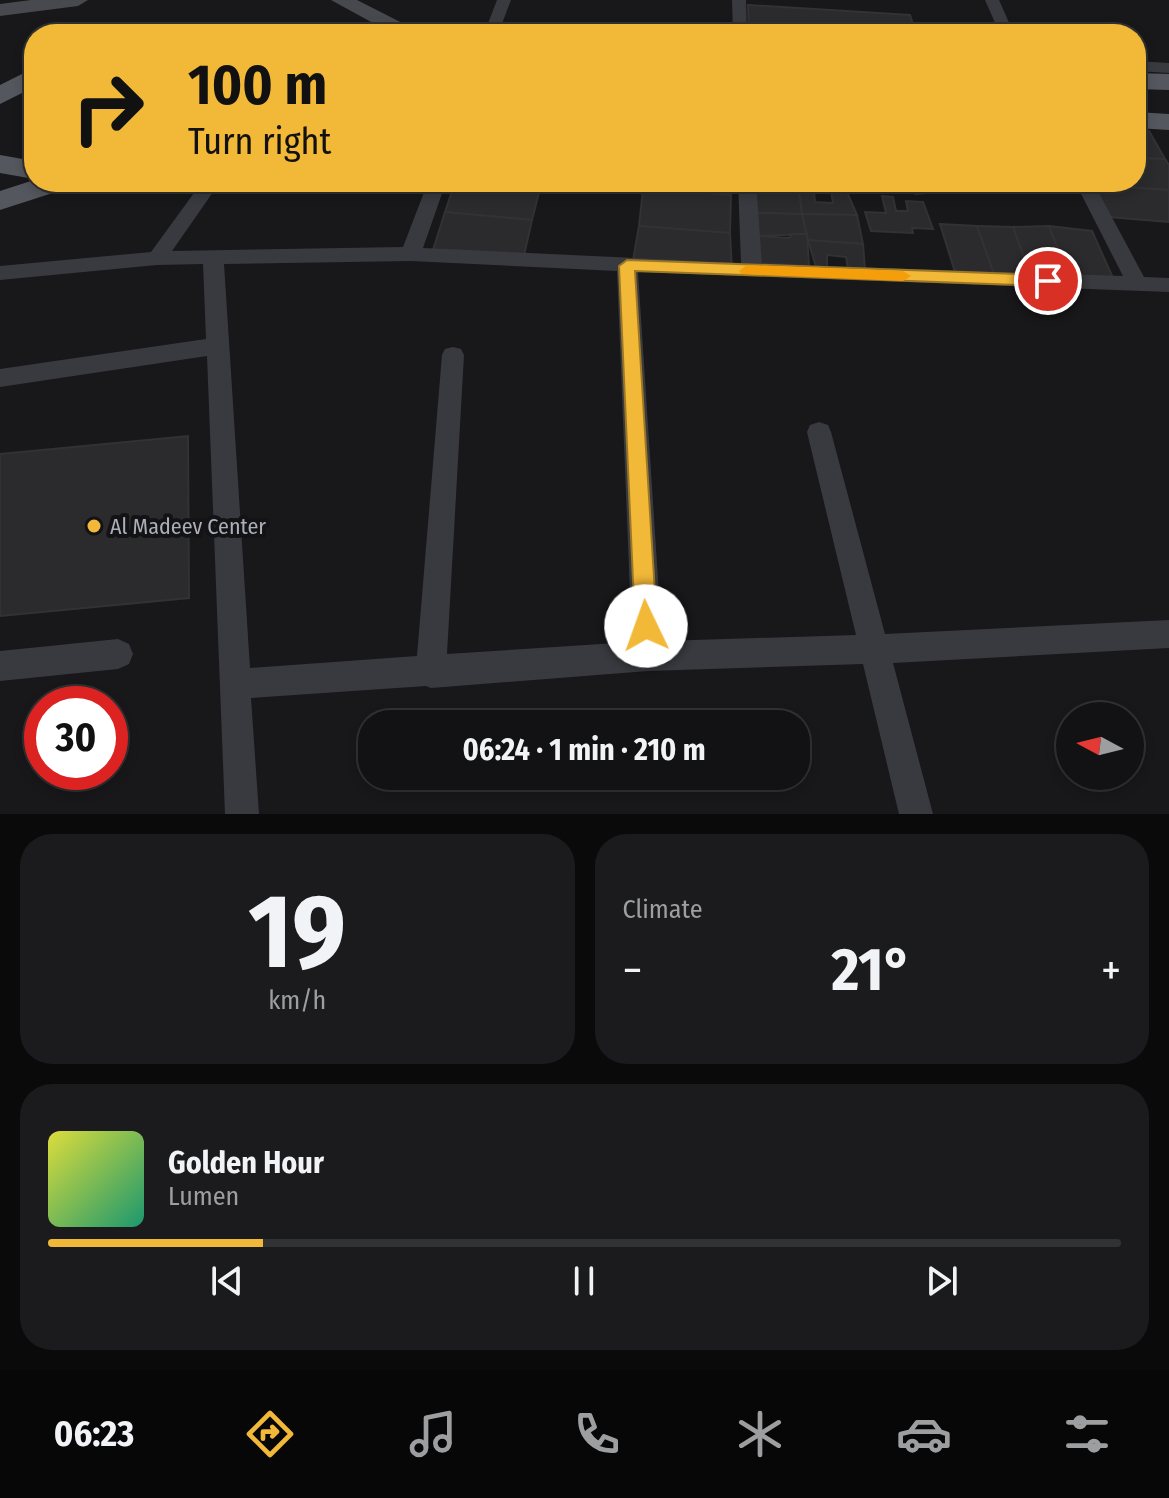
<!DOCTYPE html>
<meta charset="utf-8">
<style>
:root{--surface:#121214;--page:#1b1b1d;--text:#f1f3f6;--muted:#9c9ea0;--line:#313234;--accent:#f2b838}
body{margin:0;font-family:"Fira Sans Condensed",sans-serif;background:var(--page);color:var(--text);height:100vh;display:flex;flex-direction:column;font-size:30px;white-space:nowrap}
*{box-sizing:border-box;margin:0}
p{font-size:26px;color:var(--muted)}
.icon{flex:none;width:44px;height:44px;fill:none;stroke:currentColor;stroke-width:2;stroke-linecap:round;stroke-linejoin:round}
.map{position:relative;height:814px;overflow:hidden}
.sheet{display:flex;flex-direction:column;gap:20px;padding:20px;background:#0a0a0b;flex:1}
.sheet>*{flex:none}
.guide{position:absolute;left:24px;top:24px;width:1122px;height:168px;border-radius:32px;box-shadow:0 4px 12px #0003,0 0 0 2px var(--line);background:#f2b838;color:#111;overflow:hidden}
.needle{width:52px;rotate:277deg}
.buttons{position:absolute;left:1056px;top:702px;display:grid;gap:16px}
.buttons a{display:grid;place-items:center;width:88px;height:88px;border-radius:50%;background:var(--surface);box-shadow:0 4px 12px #0003,0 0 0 2px var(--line);font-size:40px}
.speed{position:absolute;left:24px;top:686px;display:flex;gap:16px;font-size:40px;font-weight:700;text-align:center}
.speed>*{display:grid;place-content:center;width:104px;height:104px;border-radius:50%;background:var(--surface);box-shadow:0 4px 12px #0003,0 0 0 2px var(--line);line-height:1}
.speed .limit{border:12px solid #d22;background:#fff;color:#111}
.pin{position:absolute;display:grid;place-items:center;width:68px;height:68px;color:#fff;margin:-34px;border:4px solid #fff;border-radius:50%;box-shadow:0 2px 8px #0007}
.me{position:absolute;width:88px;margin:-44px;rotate:357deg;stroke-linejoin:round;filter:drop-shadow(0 0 6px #0008)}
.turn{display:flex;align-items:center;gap:28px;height:168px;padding:0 32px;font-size:36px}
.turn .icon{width:104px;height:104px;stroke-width:2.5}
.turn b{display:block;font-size:56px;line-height:68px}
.big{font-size:60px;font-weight:700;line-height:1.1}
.sheet .card{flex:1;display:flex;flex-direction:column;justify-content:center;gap:12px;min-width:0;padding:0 28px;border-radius:32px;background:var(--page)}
.sheet .dial{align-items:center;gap:0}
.dial b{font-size:104px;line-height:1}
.song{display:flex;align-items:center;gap:24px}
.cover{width:96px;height:96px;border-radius:12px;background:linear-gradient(135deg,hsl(60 70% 55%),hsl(160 70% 35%))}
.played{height:8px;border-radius:4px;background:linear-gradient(90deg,var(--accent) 20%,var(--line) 20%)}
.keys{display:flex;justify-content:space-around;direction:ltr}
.heat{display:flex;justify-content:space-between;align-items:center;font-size:44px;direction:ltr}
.sheet .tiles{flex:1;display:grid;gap:20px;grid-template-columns:1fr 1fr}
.card:last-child{grid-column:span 2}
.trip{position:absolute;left:358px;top:710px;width:452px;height:80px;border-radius:32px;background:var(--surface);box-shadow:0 4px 12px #0003,0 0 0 2px var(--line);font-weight:700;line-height:80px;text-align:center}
.menu{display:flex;height:128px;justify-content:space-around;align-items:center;background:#070708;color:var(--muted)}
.menu .icon{width:56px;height:56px}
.menu .current{color:var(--accent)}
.menu b{font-size:36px;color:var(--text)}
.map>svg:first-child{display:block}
</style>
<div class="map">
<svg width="1169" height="814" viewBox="0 0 1169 814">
<rect width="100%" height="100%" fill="#18181a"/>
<!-- building -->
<g fill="#2b2b2e" stroke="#323236" stroke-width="2">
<polygon points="748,5 910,15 916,34 749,34"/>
<polygon points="1136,130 1149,131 1165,159 1136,158"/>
<polygon points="1136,158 1165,159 1169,165 1169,190 1094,185 1092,182 1136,182"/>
<polygon points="455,182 491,182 541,185 532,220 445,212"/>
<polygon points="644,182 730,182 731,195 643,189"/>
<polygon points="761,182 798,182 799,190 762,190"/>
<polygon points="884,182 922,182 925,193 915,194 913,186"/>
<polygon points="1094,185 1169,190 1169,222 1109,217"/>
<polygon points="643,189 731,195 730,233 639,226"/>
<polygon points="754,190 799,190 802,214 757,213"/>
<polygon points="799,190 814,191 815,202 833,203 831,191 847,192 857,215 802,214"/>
<polygon points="882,196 893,197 896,211 908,211 906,201 923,202 933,229 912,228 913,233 871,231 865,212 886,213"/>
<polygon points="445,212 532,220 523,260 433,250"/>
<polygon points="757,213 802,214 807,234 758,236"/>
<polygon points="802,214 857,215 863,244 808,240"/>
<polygon points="940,224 977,226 994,274 955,272"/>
<polygon points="639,226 730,233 732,270 632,266"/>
<polygon points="977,226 1013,227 1031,276 994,274"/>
<polygon points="1049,226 1068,276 1031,276 1013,227"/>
<polygon points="1049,226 1092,231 1113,278 1068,276"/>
<polygon points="792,234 807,234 809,266 760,263 758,236 789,238"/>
<polygon points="808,240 863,244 865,270 848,269 846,257 827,255 827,268 816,267"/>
<polygon points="188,436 189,598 0,616 0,454"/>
</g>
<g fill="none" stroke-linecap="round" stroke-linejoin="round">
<!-- minor -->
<g fill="#393a3f" fill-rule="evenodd">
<polygon points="497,0 511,0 498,34 484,34"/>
<polygon points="732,0 746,0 747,34 733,34"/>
<polygon points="985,0 999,0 1014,34 1000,34"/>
<polygon points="1136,61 1169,63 1169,73 1136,71"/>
<path d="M202 182H220L172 251 403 247 428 182H446L423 248 741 263 738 182H756L762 264 1123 276 1075 182H1093L1144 277 1169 278V292L638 272 662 641 856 635 807 432 810 425 819 422 828 425 831 432 885 634 1169 620V648L893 663 933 814H899L863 664 648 671 431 688 426 686 251 698 259 814H225L207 356 0 387V369L206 339 203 264 157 265 0 280V266L151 252ZM411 261 617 271 632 642 447 654 464 355 461 349 453 347 445 349 442 355 417 656 250 668 224 264Z"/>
<polygon points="118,639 129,644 133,654 129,664 118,669 0,681 0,651"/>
</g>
<!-- secondary -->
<g fill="#47494f" fill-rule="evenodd">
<polygon points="31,0 88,0 78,6 0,16 0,4"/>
<polygon points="331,0 357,0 416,30 420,34 393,34"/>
</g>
<!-- primary -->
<g fill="#55575e" fill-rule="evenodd">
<polygon points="34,68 34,87 0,104 0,85"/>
<polygon points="1136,73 1169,74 1169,90 1136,89"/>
<polygon points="1136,112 1169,114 1169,130 1136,128"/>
<polygon points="0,155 34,161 34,179 0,173"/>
<polygon points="34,180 73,182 68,188 0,210 0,191"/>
</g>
</g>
<!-- route -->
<polygon fill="#f2b838" stroke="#9d7824" stroke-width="2" points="627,260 1048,275 1056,281 1048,286 635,271 657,626 654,634 646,637 638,634 635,626 619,266"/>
<!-- slow -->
<polygon fill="#f59e0b" points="747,265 903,271 911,276 903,281 741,274 739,271"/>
<!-- markers -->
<circle fill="#f2b838" stroke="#131315" stroke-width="3" cx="94" cy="526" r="8"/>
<g text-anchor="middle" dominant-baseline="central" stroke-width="8" stroke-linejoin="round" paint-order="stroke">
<!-- poi labels -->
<g font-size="22" fill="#aaafba" stroke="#131315" text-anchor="start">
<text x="110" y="526">Al Madeev Center</text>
</g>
</g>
</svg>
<div class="buttons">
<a><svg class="needle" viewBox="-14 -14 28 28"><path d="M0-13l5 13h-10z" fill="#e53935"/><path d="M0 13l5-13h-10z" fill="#9c9ea0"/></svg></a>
</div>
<div class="speed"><div class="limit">30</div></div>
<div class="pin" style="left:1048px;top:281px;background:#d93025"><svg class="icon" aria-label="arrive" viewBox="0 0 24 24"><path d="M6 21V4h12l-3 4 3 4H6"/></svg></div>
<svg class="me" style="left:646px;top:626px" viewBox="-20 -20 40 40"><circle r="19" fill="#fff"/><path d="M0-13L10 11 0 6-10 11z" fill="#f2b838"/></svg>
<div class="trip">06:24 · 1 min · 210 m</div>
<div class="guide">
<div class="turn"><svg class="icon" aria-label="right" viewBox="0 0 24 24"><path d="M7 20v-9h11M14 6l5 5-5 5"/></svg><div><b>100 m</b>Turn right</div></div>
</div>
</div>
<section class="sheet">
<div class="tiles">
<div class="card dial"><b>19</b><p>km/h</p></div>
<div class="card"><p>Climate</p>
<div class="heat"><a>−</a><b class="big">21°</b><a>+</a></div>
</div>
<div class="card">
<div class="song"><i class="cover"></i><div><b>Golden Hour</b><p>Lumen</p></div></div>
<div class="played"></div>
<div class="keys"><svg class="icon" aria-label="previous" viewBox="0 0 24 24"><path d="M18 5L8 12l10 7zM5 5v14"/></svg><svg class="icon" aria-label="pause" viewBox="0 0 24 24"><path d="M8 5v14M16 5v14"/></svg><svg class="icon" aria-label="next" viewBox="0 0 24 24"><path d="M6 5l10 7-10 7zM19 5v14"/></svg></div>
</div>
</div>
</section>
<nav class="menu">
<b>06:23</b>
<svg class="icon current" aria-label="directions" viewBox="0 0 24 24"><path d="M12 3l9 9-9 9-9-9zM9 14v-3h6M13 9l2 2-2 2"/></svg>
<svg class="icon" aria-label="music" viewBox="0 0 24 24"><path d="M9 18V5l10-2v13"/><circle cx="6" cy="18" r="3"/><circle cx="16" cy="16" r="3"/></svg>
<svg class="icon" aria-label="phone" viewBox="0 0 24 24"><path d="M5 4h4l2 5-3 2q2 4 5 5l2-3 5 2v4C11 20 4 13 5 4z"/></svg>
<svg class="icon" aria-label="climate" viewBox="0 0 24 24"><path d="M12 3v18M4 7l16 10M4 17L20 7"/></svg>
<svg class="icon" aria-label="car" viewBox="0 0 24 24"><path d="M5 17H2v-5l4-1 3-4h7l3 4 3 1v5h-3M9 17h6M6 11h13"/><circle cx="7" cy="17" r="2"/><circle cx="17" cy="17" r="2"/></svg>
<svg class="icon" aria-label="filters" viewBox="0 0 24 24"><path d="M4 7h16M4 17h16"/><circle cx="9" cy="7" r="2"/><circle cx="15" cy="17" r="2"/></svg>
</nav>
